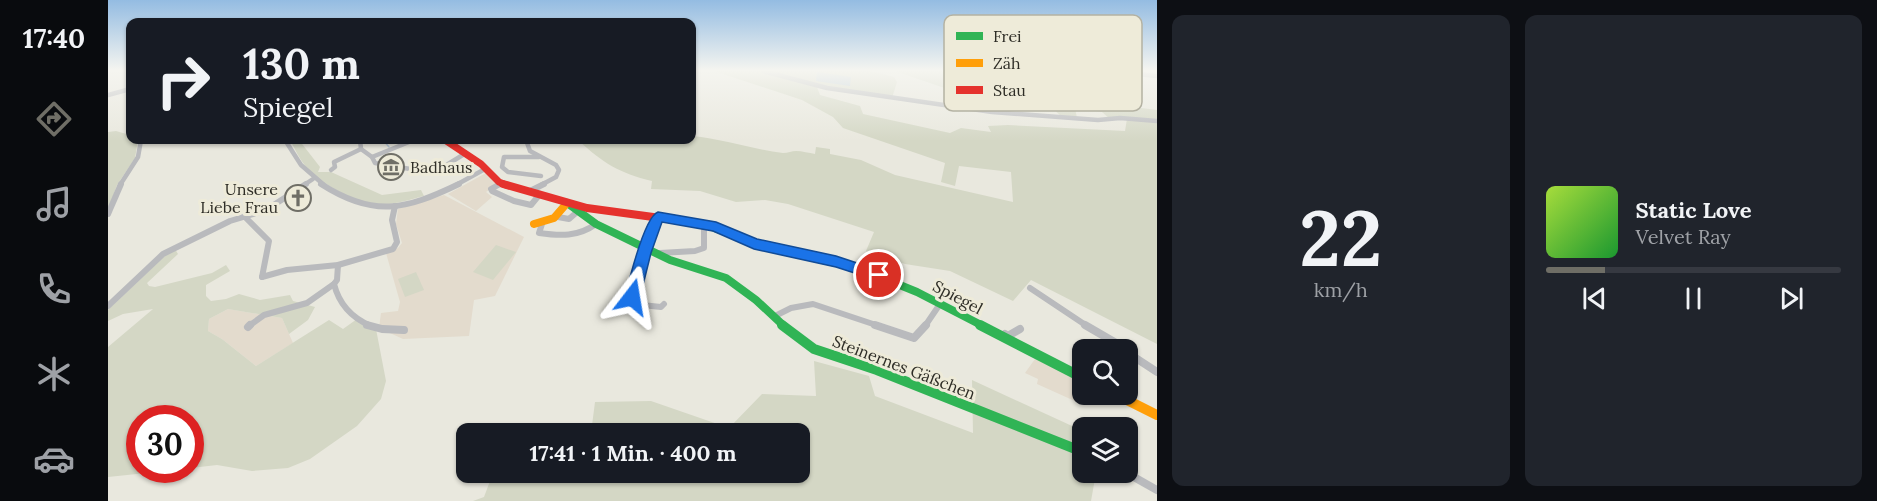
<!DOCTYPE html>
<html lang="de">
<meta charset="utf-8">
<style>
:root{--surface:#171b24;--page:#20242c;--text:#f1f3f6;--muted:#9ea1a6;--line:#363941;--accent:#6f6e66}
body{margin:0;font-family:Lora,serif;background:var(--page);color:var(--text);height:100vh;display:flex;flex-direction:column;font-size:22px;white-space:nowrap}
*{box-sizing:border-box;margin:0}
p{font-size:20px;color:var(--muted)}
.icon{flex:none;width:33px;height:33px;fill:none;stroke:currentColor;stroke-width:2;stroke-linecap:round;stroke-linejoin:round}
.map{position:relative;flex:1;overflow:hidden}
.sheet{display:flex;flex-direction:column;gap:15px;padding:15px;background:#0d0f14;width:720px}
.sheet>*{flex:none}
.banner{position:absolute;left:18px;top:18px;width:570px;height:126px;border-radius:12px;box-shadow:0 2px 4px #0004;background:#171b24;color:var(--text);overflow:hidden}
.buttons{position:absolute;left:964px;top:339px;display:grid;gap:12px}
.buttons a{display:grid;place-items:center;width:66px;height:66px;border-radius:12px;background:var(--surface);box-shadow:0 2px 4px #0004;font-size:30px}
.speed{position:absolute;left:18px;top:405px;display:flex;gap:12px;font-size:30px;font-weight:700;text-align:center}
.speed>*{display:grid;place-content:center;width:78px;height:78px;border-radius:50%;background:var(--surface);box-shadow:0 2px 4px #0004;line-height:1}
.speed .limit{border:9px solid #d22;background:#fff;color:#111}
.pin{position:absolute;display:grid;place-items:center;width:51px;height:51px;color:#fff;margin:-26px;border:3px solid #fff;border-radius:50%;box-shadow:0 2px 6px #0007}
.me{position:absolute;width:66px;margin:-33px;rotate:14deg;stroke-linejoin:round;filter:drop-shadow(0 0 4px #0008)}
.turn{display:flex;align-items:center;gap:21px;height:126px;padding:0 18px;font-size:27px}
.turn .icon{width:78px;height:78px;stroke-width:2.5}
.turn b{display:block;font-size:42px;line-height:51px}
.sheet .widget{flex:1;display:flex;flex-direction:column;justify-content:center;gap:9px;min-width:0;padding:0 21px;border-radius:12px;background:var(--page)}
.sheet .dial{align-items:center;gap:0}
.dial b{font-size:78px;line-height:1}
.song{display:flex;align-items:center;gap:18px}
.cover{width:72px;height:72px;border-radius:9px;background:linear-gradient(135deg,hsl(80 70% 55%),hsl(130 70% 35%))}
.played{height:6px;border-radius:3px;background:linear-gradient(90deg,var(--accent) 20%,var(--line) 20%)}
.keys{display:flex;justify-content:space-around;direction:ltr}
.sheet .tiles{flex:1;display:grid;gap:15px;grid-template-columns:repeat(2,1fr)}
.trip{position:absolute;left:348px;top:423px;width:354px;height:60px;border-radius:12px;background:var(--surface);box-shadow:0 2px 4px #0004;font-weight:700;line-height:60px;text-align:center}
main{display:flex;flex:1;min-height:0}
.tab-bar{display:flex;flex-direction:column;width:108px;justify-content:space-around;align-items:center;background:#090b0e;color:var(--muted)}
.tab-bar .icon{width:42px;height:42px}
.tab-bar .on{color:var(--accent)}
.tab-bar b{font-size:27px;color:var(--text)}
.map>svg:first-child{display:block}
</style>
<main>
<nav class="tab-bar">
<b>17:40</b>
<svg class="icon on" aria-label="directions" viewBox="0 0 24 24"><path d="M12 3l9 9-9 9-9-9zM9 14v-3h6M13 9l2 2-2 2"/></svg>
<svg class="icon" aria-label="music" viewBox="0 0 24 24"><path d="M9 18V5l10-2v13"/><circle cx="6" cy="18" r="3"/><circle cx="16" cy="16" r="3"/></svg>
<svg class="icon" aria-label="phone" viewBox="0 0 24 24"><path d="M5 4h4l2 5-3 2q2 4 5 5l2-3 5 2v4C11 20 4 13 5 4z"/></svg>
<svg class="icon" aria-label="climate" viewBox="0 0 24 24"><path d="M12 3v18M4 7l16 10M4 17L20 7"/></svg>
<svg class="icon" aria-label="car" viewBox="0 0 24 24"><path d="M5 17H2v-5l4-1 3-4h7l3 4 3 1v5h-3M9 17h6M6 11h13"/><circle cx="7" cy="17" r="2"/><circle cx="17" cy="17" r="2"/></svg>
</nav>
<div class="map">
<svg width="1049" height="501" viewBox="0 0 1049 501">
<rect width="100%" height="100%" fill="#e9e8de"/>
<!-- education -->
<g fill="#e3dbcd">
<polygon points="378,173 390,183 378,192 384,197 368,211 340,194"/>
<polygon points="336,195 416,237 387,296 366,300 361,336 295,339 271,328 273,313 290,311 292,302 278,253 290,248 294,243 288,224 290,209"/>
<polygon points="120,309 174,318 185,343 148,366 114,339 100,331 101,319"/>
<polygon points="927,359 974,381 969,402 929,384 930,379 917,373"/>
</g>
<!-- green -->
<g fill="#d4d7c5">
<path d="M606 71H762L786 77 789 82 784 98 709 87 712 95 752 106 755 114 842 133 853 128 883 132 880 126 900 125 1017 131 1019 119H1002L994 112 967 108 969 118 953 116 943 107 848 92 787 71H836L862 77 868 71H994L1014 77 1026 107 1049 110V344L923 280 905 301 842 271 797 264 758 251 766 232 680 204 657 200 628 202 592 191 543 189 544 181C511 173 495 163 470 140H584V136C615 139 643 149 675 153 680 153 684 151 688 151 694 151 701 153 707 154L708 147 722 149V154L753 160 787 175 905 202 903 172 851 166 847 186 833 182 837 163 735 128 725 117 694 100Z"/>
<polygon points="8,131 22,135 22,140 30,140 27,158 9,185 0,210 0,132"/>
<path d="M182 140H191L212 167 210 172H223L274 195 313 190 316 196C300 200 281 207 264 204 247 202 210 182 199 168 192 160 187 149 182 140Z"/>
<polygon points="388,245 408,252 385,280 365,272"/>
<polygon points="67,249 70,254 39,283 41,286 47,287 104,273 118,265 122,271 98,285 98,296 103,301 118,299 131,294 152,300 182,295 185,301 207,307 200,320 181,334 174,318 120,309 101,319 100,331 114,339 148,366 221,320 235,329 249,319 268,329 278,381 273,399 249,426 202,459 180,468 144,471 109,465 83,468 82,418 32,418 32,470 67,470 0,477 0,347 45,309 15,314 0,321 0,310 60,253"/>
<polygon points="308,272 316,290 297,297 290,279"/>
<polygon points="706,361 761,376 767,396 865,433 864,380 975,431 975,472 988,473 983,501 365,501 376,497 385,473 692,472 692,434 483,433 487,402 543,401 621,428 654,394 708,396"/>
</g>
<!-- water -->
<polygon fill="#b7c8d8" points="709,72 743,77 742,86 708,81"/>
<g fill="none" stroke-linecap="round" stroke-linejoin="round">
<!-- stream -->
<polyline stroke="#b7c8d8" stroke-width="1.5" points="275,140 281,147"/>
<!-- street-far2 -->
<g stroke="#b9babd" stroke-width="4.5">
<polyline points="655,71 719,88 884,112 990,120 1012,118 1049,121"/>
<polyline points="1001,71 1049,76"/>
<polyline points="0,95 22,89"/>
<polyline points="177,140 193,165 216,185"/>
<polyline points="252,140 253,149 264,157 267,163 320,172 327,172 358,153"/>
<polyline points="418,140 422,151 448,165 451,170 448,177 433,185"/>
<polyline points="264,157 306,140"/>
<polyline points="431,157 396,157 394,167 400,172 433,176"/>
<polyline points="223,170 227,167 226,162 253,149"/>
<polyline points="12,185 30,157 33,140"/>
<polyline points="196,185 205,179"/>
<polyline points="348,185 377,169"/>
<polyline points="389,185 393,183"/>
</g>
<!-- street-far1 -->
<g stroke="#b9babd" stroke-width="6">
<path d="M213 184C266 218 297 210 351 184"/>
<polyline points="392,184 383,189 384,191 406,201 423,205 432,194"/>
<polyline points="422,191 436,184"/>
<polyline points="0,214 13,184"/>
<polyline points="137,217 161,241 154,277"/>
<polyline points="450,217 461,219 469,212"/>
<polyline points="550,217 536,253 524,297 534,305 553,307 556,304"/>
<path d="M434 224 431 233C452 236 470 237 488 224"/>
<polyline points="552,253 587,251 596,248 596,224"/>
<path d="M230 265 229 280 226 284C231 304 244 318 263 326"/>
<polyline points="154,277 179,270 230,265 285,249 289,242 284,220 287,206"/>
<polyline points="922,288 979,326"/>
<polyline points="0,306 55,254 122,221 158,210 198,184"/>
<polyline points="667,316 683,308 705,304 771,326"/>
<polyline points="141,326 156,315 199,303 226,284"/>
<polyline points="817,326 832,304"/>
</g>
<!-- street -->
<g stroke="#b9babd" stroke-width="8">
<polyline points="259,325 274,329 296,330"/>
<polyline points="767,325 806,338 818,325"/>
<polyline points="977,325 1008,343 1013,350"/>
<polyline points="140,327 142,325"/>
<polyline points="897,334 900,336 912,329"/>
<polyline points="1020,353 1049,372"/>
<polyline points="1017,472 1049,490"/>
</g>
<!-- fast-far1 -->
<g stroke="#30b455" stroke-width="8">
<polyline points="462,205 488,224 562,260 618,278 648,300 676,326"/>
<polyline points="582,222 596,224 657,247 750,268 809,292 875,326"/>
</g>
<!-- fast -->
<g stroke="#30b455" stroke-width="10">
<polyline points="674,325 706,349 769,370 975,452"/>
<polyline points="872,325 975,378"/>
</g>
<!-- slow-far1 -->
<polyline stroke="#ff9f0a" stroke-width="8" points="426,224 446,218 459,203"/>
<!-- slow -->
<polyline stroke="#ff9f0a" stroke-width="10" points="1007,394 1049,415"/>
<!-- jam-far1 -->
<polyline stroke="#e5322d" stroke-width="7" points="337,140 373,164 391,182 398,185"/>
<!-- jam -->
<polyline stroke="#e5322d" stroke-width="8" points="395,184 479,208 582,222"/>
</g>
<!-- sky -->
<linearGradient id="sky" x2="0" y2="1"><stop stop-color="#94bce2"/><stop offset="0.5" stop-color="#f5f5f0"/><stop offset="1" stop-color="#f5f5f0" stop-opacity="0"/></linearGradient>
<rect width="1049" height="141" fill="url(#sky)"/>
<!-- route -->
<path fill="#1a73e8" stroke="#114b97" stroke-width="1.5" d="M550 212 608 222 649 239 728 256 776 272 778 275 771 281 728 267 646 249 605 231 554 222 543 253 532 297 530 301H519L517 297C521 281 536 217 550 212Z"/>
<!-- icons -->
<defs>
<symbol id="museum-ring" viewBox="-11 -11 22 22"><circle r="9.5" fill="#eeebd9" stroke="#6f6e66" stroke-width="1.5"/><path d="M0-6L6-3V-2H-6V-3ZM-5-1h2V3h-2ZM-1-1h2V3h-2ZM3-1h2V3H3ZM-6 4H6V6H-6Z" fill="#6f6e66"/></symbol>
<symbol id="church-ring" viewBox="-11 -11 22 22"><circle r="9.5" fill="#eeebd9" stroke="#6f6e66" stroke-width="1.5"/><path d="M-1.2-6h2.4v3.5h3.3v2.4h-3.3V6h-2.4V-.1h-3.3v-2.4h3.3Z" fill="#6f6e66"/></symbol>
</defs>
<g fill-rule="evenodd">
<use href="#museum-ring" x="268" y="152" width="30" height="30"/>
<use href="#church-ring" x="175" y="183" width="30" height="30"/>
</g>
<g text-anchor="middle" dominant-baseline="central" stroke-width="6" stroke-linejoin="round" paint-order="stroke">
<!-- poi labels -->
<g font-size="16" fill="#2e2d26" stroke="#eeebd9" text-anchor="start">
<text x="302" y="167">Badhaus</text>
<text x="170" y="189" text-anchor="end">Unsere<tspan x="170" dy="18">Liebe Frau</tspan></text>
</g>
<!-- street labels -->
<g font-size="16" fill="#2e2d26" stroke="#eeebd9">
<text transform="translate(850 297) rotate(28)">Spiegel</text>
<text transform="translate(796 367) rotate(21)">Steinernes Gäßchen</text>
</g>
</g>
<!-- legend -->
<rect x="836" y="15" width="198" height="96" rx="9" fill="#eeebd9" stroke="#b4b2a3" stroke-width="1.5"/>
<rect x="848" y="32" width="27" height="8" fill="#30b455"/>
<rect x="848" y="59" width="27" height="8" fill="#ff9f0a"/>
<rect x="848" y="86" width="27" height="8" fill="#e5322d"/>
<g font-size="16" fill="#2e2d26">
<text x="885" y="42">Frei</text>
<text x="885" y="69">Zäh</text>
<text x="885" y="96">Stau</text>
</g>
</svg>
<div class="buttons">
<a><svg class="icon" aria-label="search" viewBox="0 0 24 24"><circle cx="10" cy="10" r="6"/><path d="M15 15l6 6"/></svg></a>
<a><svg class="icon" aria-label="layers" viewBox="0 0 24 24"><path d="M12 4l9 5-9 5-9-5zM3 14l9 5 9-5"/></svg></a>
</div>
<div class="speed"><div class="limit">30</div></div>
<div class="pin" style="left:771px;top:275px;background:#d93025"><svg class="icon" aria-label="arrive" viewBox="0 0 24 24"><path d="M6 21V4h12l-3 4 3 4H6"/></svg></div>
<svg class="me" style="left:524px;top:297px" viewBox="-20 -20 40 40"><path d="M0-17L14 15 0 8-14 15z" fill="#1a73e8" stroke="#fff" stroke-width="4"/></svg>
<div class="trip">17:41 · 1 Min. · 400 m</div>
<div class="banner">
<div class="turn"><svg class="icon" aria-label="right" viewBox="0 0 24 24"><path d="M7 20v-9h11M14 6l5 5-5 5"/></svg><div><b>130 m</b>Spiegel</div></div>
</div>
</div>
<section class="sheet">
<div class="tiles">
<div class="widget dial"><b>22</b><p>km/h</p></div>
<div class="widget">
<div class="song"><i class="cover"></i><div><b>Static Love</b><p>Velvet Ray</p></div></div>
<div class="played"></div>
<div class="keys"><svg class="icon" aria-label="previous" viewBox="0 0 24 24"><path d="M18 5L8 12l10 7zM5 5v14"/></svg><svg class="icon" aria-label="pause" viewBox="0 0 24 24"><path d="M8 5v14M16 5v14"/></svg><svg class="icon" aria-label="next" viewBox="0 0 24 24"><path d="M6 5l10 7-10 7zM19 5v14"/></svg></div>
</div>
</div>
</section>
</main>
